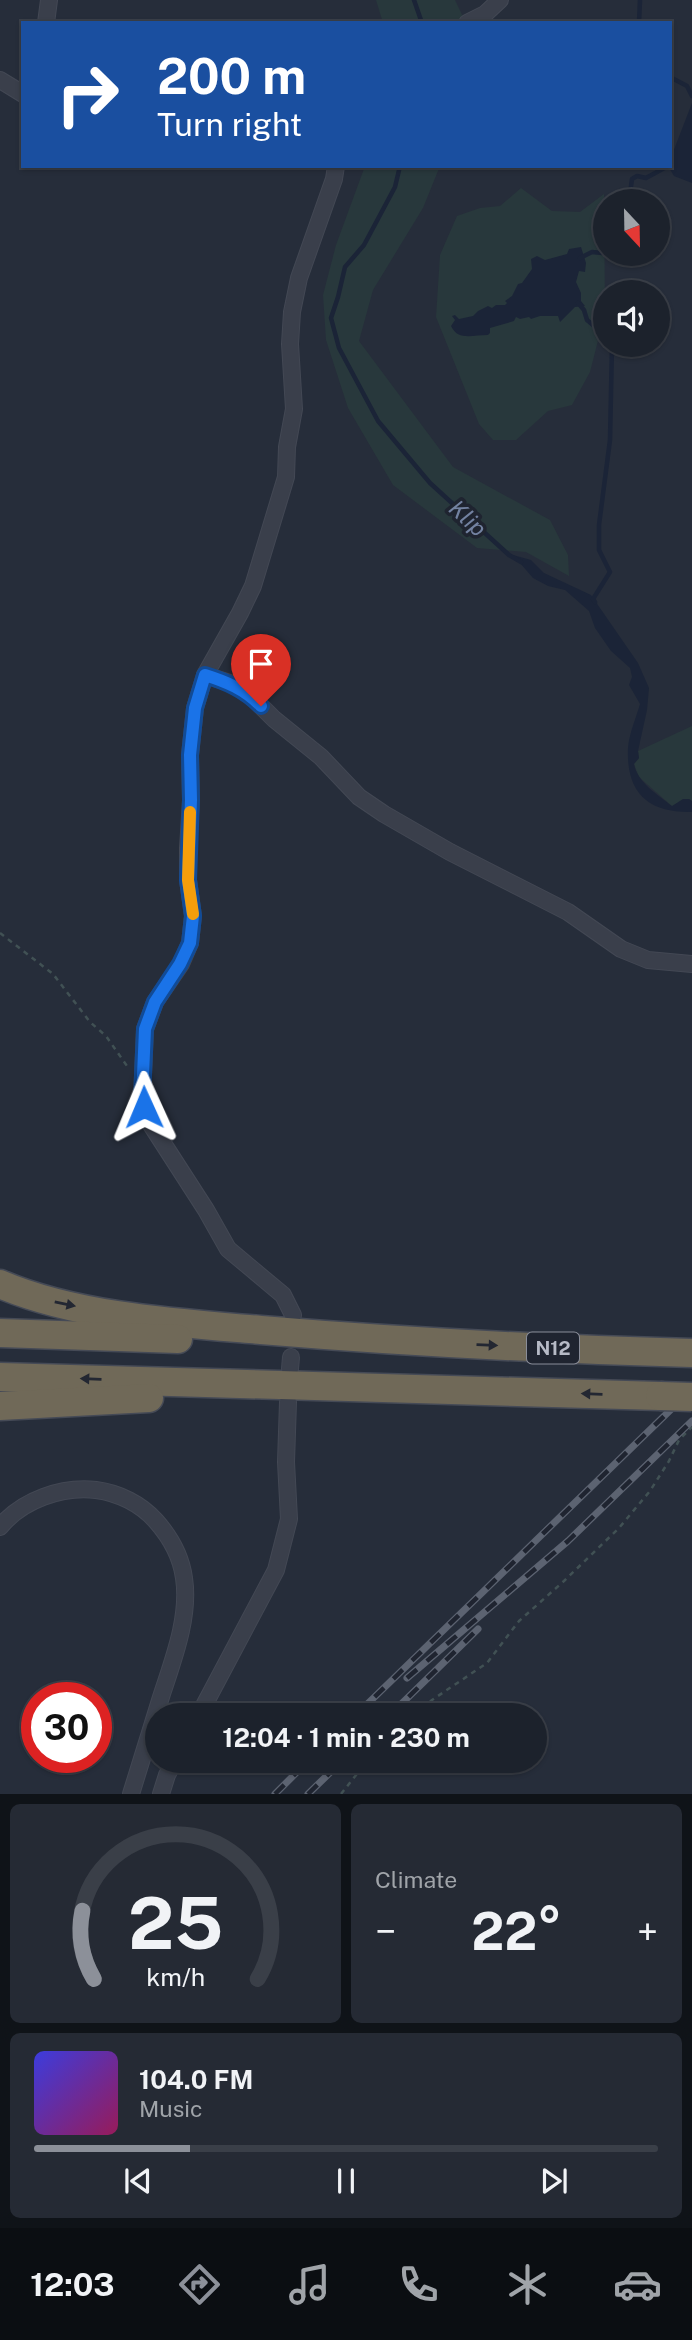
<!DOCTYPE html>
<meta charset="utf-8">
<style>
:root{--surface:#1c222c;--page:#252a34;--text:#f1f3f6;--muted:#a0a4a9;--line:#3a3f48;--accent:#8c9099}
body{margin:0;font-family:"Public Sans",sans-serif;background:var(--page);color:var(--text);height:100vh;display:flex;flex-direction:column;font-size:26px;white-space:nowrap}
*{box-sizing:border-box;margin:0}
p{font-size:23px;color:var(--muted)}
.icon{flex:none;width:38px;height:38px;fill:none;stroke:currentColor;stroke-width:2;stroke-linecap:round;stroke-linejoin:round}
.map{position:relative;height:1794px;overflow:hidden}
.panel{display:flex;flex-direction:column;gap:10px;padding:10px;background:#0f1318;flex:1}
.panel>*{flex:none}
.guide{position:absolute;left:21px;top:21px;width:651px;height:147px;border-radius:0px;box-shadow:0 2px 5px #0004,0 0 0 2px var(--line);background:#1a4fa0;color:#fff;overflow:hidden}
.needle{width:46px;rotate:158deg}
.fabs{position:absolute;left:593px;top:189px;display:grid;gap:14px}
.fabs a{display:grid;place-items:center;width:77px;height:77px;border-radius:50%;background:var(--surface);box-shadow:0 2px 5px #0004,0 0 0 2px var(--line);font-size:35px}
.speed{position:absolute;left:21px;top:1682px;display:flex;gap:14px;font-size:35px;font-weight:700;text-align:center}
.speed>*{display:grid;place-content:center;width:91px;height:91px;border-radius:50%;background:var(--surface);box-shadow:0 2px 5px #0004,0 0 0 2px var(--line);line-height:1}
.speed .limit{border:10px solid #d22;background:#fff;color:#111}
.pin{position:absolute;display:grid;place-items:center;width:60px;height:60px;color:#fff;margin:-72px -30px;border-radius:50% 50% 50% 0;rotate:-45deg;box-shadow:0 0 7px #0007}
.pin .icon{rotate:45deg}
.me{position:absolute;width:77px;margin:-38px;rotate:359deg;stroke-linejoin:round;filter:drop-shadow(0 0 5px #0008)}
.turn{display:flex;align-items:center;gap:24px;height:147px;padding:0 21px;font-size:32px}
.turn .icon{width:91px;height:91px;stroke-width:2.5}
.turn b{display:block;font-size:49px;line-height:60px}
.big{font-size:52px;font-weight:700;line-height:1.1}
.panel .tile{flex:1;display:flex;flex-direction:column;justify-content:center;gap:10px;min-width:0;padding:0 24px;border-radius:10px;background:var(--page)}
.panel .dial{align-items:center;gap:0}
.dial svg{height:182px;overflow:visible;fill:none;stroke:var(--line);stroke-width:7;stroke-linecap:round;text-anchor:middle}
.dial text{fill:var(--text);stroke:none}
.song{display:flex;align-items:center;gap:21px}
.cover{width:84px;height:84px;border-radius:10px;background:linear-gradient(135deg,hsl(240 70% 55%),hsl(330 70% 35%))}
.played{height:7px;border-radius:4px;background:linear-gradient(90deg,var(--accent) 25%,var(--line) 25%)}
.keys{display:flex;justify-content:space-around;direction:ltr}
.heat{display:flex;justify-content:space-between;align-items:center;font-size:38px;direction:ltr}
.panel .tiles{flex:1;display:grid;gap:10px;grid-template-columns:1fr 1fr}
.tile:last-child{grid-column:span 2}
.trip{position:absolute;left:145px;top:1703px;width:402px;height:70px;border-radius:35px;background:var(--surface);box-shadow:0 2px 5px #0004,0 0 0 2px var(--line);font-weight:700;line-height:70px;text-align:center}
.tab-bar{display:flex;height:112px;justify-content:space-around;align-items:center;background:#0b0e12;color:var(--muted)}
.tab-bar .icon{width:49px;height:49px}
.tab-bar .on{color:var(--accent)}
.tab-bar b{font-size:32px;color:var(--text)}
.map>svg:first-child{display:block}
</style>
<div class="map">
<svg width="692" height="1794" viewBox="0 0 692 1794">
<rect width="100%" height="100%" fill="#262d3a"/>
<!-- green -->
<g fill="#28383c">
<polygon points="376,0 455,0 466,23 383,23"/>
<polygon points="365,166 440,166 423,208 373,290 359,341 453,467 550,520 568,555 569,576 526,552 477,548 393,485 348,408 326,340 323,295 336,245"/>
<polygon points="521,188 552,211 580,212 604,194 605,313 590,372 572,405 548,411 516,440 493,440 479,424 436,317 440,255 457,216 480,208 500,206"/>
<polygon points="692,726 692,801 689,799 673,807 639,777 634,764 639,758 638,751"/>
</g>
<!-- water -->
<g fill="#1b2437">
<polygon points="692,103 692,183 674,176 668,166 670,166 670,160"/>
<path d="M581 247 586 263 585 272 579 271 576 282 581 293V301L585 306 575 307 560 322 558 316H540L531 319 529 317 520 319 516 317 514 321 490 328V333L488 335C472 335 458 341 451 326L455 320 452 316 455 315 459 319 473 316 478 311 488 306 492 308 496 305H505L507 303 505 301 512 296 518 284 522 283 532 269 531 259 537 256 545 260 567 254 569 249Z"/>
<path d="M513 555 531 560 544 573 591 595 638 663 649 688 647 710 638 751 639 758 634 764C637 782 658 795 672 806L683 799H689L692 801V812C648 813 626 793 628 748 629 734 636 718 640 704L629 685 632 677 630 668 611 651 595 628 589 611 565 590 548 586 533 578Z"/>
</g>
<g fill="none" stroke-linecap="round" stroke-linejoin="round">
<!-- stream -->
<g stroke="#1b2437" stroke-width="4.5">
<polyline points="414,0 422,23"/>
<polyline points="639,23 640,0"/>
<polyline points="670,77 687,86 692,96"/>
<polyline points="400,166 395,187 364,245 345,267 338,297 331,318 339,348 378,421 430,483 509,555 521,562"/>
<polyline points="629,201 632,179 637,176 646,178 668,166"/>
<polyline points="580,258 592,252 613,254"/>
<polyline points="578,303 584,310 587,320 606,336"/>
<polyline points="595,602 593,599 610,572 599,550 599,525 610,440 612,345"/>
</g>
<defs>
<g id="street">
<polyline points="46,23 49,0"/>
<polyline points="467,23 485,14 500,0"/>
<polyline points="0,80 23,94"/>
<polyline points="205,675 230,683 248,693 274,719 321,757 359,797 384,814 450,852 568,912 621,949 648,960 692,964"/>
<polyline points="293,1315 283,1295 228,1249 206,1210 148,1120 142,1098 145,1029 155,1002 181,964 190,943 193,916 188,880 188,848 191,800 190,755 195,708 205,675 240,613 253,586 286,477 287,447 294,409 290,344 292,312 299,278 334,179 336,166"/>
<polyline points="290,1369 291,1357"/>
<path d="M0 1527C22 1500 62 1486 96 1490 119 1493 141 1504 156 1521 171 1538 181 1556 184 1578 190 1617 173 1660 161 1697 151 1730 141 1762 131 1794"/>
<polyline points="199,1715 276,1570 289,1519 286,1462 288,1402"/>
<polyline points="161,1794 167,1775 175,1760"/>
</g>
<g id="highway">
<path d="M0 1284C77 1317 178 1323 261 1330 405 1342 548 1349 692 1353"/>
<polyline points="0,1333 178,1339"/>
<polyline points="0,1377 660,1396"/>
<polyline points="0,1406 149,1398"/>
</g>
</defs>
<!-- street casing -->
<use href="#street" stroke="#434854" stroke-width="18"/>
<!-- highway casing -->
<use href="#highway" stroke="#454a56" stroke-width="31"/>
<!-- path -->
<g stroke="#415154" stroke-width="2.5" stroke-dasharray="5 5" stroke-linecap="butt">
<polyline points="0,933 53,974 90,1022 106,1036 127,1066"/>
<polyline points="415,1715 432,1700 487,1663 519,1621 564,1581 619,1528 650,1491 669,1461 679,1440 692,1427"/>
<polyline points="341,1794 368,1760"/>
</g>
<!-- street -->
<use href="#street" stroke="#3a3f4b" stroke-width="16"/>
<!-- highway -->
<use href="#highway" stroke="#706958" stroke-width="28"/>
<defs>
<g id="rail">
<polyline points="407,1678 568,1541 692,1421"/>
<polyline points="356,1715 692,1389"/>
<polyline points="390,1715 478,1629"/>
<polyline points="275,1794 309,1760"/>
<polyline points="308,1794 343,1760"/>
</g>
</defs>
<!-- rail casing -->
<use href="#rail" stroke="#5c6371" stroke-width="7"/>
<!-- rail -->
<use href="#rail" stroke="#1f2430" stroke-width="4.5" stroke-dasharray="13" stroke-linecap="butt"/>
<defs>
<polyline id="highway-bridge" points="660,1396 692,1397"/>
</defs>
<!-- highway-bridge casing -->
<use href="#highway-bridge" stroke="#454a56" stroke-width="31" stroke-linecap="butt"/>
<!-- highway-bridge -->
<use href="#highway-bridge" stroke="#706958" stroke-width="28"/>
</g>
<!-- one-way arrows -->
<defs><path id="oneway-solid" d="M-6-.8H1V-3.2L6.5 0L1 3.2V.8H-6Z" transform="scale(1.75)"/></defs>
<g fill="#232732">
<use href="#oneway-solid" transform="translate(65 1304) rotate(12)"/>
<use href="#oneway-solid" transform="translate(487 1345) rotate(2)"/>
<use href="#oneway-solid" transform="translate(91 1379) rotate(-178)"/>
<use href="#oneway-solid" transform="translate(592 1394) rotate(-178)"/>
</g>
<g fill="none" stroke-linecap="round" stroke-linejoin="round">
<defs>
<path id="route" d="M144 1107 142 1098 145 1029 155 1002 180 964 190 943 193 916 188 880 191 800 190 755 195 708 205 675C227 682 244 689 261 706"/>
</defs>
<!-- route casing -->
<use href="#route" stroke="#114b97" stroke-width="18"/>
<!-- route -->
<use href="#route" stroke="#1a73e8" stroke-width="12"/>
<!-- slow -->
<polyline stroke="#f59e0b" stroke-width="12" points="190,812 188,880 193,914"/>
</g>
<g text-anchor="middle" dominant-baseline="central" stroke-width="7" stroke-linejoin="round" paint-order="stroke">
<!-- shield labels -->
<rect fill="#1f2430" stroke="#898d99" stroke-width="2" x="527" y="1332.5" width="52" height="31" rx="5"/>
<g font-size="19" font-weight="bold" fill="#b6bac6">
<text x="553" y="1348">N12</text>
</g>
<!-- water labels -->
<g font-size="23" font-style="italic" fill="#7382a1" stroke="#1f2430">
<text transform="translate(468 518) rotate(43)">Klip</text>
</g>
</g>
</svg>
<div class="fabs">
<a><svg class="needle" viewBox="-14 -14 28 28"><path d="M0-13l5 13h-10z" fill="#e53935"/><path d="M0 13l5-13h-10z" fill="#a0a4a9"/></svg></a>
<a><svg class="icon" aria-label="sound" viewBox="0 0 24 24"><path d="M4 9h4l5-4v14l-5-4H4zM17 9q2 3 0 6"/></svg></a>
</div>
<div class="speed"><div class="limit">30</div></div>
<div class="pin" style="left:261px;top:706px;background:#d93025"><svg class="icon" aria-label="arrive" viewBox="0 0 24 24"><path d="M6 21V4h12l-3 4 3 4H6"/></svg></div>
<svg class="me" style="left:144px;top:1107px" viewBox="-20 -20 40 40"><path d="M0-17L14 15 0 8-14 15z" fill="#1a73e8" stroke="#fff" stroke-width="4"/></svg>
<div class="trip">12:04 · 1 min · 230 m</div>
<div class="guide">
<div class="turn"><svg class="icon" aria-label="right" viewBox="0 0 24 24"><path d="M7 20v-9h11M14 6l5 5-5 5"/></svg><div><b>200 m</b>Turn right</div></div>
</div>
</div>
<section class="panel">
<div class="tiles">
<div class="tile dial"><svg viewBox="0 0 100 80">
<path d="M14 69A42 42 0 1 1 86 69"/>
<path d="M14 69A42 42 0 0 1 9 39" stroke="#8c9099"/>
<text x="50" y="56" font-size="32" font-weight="700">25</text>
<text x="50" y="72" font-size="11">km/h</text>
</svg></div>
<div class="tile"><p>Climate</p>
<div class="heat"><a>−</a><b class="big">22°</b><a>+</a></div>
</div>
<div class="tile">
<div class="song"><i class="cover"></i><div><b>104.0 FM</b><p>Music</p></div></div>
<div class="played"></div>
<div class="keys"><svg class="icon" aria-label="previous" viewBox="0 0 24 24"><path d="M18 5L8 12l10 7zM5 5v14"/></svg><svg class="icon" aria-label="pause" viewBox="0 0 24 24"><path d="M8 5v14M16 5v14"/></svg><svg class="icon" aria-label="next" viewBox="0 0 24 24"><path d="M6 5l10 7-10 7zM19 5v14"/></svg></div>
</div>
</div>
</section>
<nav class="tab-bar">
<b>12:03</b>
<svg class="icon on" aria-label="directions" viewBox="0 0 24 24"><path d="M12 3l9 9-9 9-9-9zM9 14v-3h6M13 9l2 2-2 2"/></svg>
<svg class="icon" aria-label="music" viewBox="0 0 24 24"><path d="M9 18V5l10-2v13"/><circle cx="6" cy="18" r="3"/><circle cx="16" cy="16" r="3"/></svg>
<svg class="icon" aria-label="phone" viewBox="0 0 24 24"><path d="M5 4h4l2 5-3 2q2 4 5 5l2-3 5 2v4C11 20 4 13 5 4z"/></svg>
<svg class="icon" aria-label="climate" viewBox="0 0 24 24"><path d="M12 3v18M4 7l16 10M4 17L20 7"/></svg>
<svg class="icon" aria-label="car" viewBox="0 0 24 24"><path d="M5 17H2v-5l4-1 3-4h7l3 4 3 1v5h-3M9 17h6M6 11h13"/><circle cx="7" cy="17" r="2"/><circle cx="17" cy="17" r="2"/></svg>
</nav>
